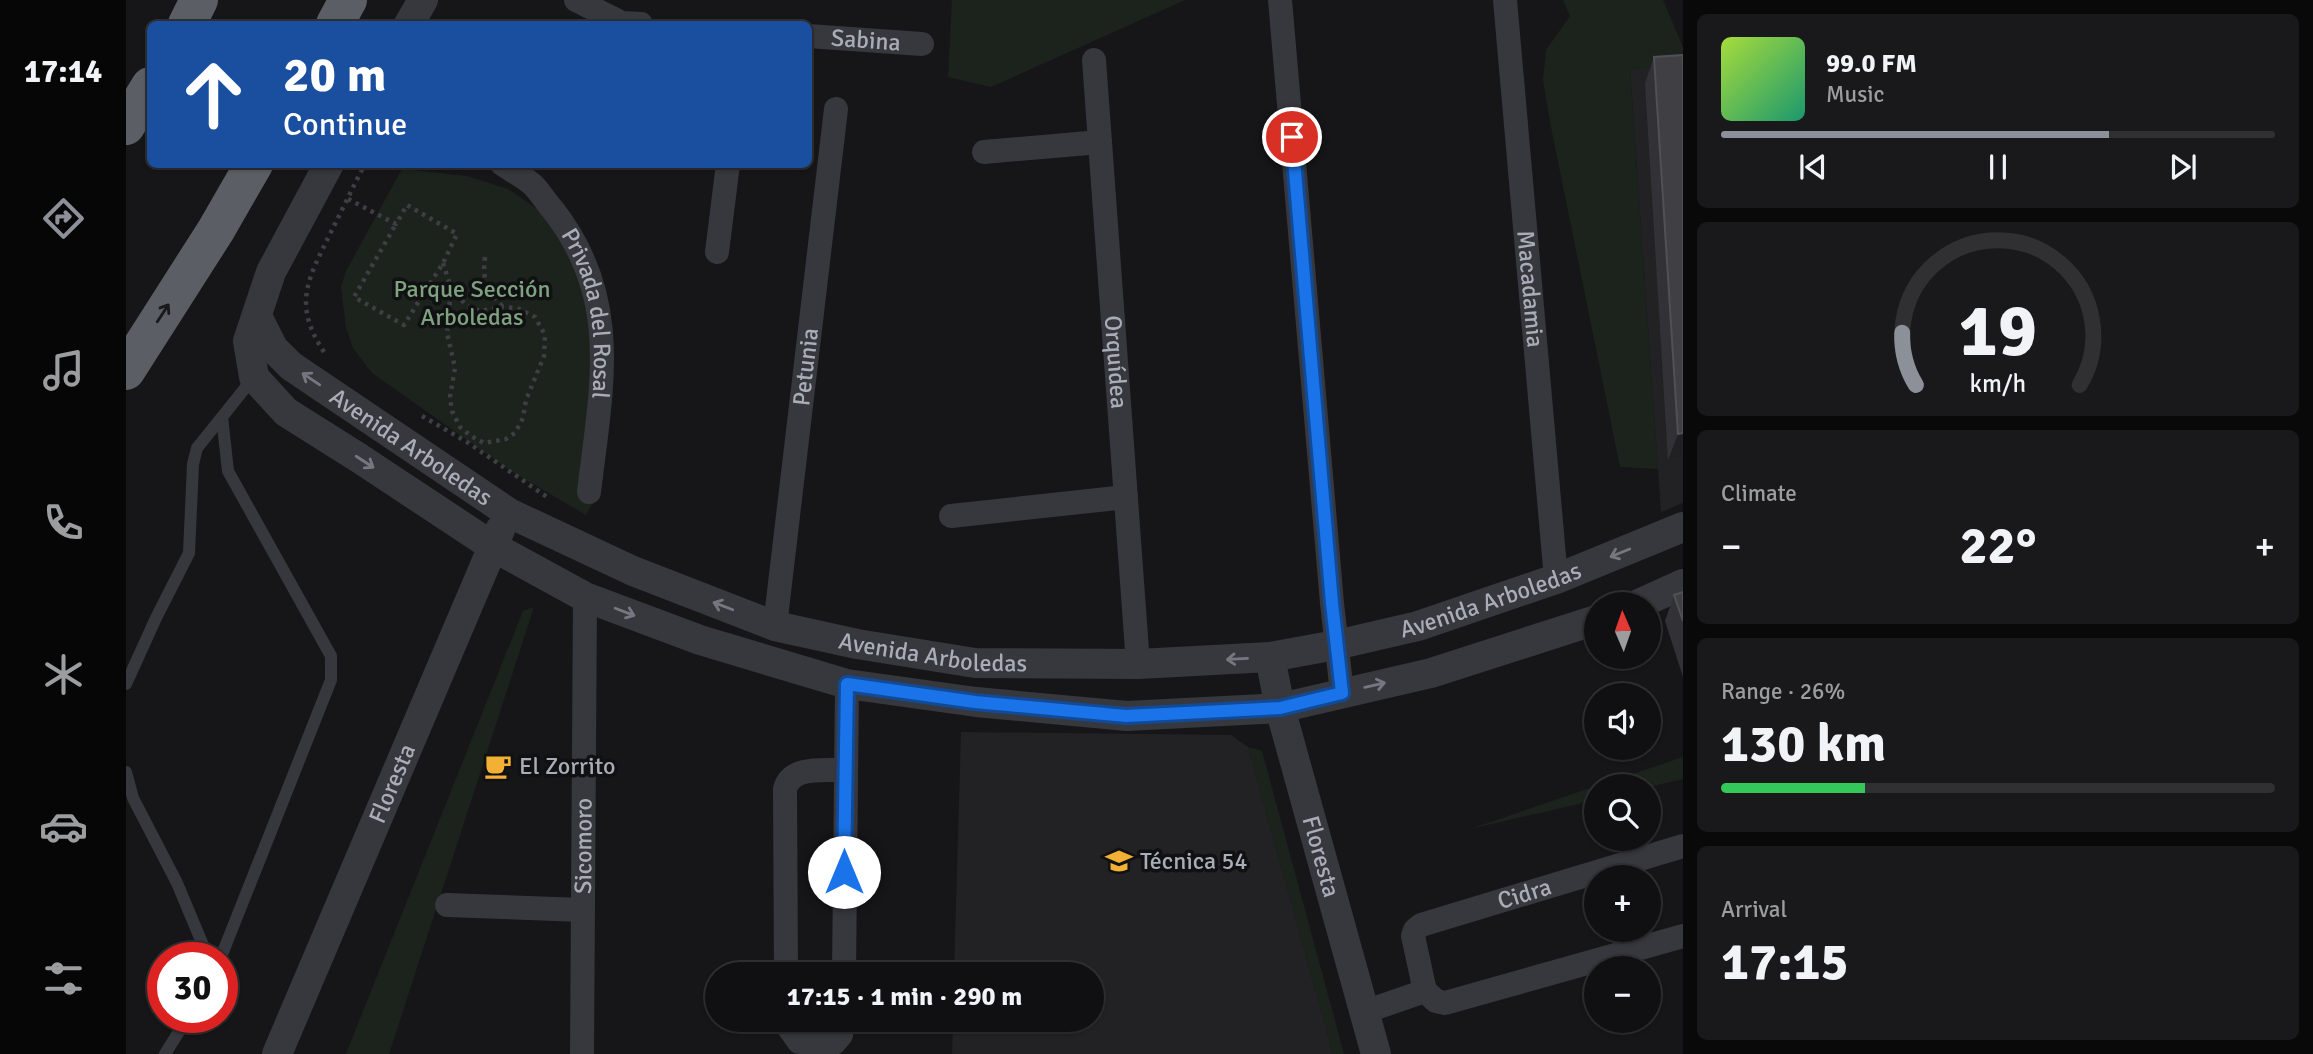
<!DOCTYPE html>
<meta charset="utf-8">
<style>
:root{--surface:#101012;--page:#19191b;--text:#f1f3f6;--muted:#9c9d9f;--line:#303032;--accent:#8c9099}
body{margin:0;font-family:Signika,sans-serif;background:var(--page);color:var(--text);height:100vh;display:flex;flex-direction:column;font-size:26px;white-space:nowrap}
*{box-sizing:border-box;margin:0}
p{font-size:23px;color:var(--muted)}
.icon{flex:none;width:38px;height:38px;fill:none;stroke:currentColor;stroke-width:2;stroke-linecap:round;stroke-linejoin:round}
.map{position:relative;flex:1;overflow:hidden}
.sheet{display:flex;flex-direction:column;gap:14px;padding:14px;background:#09090a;width:630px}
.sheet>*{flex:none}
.hud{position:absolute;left:21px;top:21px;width:665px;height:147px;border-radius:10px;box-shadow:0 2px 5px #0004,0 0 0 2px var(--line);background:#1a4fa0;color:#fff;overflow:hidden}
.needle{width:46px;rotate:358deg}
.tools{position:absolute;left:1458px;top:592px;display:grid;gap:14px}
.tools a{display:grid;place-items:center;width:77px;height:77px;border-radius:50%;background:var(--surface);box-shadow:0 2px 5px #0004,0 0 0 2px var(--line);font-size:35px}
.speed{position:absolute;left:21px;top:942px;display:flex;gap:14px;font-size:35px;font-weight:700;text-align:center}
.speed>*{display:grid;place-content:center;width:91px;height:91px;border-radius:50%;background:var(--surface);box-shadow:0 2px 5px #0004,0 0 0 2px var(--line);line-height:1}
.speed .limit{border:10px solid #d22;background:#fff;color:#111}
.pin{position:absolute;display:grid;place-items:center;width:60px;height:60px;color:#fff;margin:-30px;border:4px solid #fff;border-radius:50%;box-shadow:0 2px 7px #0007}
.me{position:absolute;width:77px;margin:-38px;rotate:0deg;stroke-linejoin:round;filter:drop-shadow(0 0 5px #0008)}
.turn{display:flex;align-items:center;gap:24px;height:147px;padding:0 21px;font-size:32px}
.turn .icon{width:91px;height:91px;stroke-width:2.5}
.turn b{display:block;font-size:49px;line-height:60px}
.big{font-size:52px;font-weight:700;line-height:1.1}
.sheet .card{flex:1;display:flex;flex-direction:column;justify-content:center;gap:10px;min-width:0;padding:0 24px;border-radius:10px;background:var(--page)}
.sheet .dial{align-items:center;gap:0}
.dial svg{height:182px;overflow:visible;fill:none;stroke:var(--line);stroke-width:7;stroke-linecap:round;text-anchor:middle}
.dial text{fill:var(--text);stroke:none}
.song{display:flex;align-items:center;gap:21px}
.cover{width:84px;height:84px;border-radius:10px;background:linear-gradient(135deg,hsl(80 70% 55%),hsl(160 70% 35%))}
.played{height:7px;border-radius:4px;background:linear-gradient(90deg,var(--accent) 70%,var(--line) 70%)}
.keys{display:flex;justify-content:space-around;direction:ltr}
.heat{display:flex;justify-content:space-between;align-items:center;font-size:38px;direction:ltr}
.charge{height:10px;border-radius:5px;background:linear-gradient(90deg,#34c759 26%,var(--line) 0)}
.trip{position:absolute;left:579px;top:962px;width:399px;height:70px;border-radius:35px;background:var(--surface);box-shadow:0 2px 5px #0004,0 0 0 2px var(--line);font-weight:700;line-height:70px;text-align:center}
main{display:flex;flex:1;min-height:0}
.tab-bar{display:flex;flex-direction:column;width:126px;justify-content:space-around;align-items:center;background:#060607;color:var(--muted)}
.tab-bar .icon{width:49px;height:49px}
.tab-bar .current{color:var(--accent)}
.tab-bar b{font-size:32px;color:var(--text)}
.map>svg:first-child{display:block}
</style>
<main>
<nav class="tab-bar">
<b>17:14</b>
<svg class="icon current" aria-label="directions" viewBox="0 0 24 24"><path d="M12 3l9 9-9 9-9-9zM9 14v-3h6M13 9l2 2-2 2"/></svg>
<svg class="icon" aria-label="music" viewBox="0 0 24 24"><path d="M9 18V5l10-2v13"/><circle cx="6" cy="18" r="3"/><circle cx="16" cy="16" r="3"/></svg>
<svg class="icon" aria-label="phone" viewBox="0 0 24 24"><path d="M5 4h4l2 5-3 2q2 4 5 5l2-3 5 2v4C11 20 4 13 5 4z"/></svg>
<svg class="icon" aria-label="climate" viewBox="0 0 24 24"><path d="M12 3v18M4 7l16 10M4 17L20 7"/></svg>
<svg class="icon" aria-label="car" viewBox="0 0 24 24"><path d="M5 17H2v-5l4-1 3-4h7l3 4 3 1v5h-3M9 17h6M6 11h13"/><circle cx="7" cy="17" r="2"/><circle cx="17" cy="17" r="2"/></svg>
<svg class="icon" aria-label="filters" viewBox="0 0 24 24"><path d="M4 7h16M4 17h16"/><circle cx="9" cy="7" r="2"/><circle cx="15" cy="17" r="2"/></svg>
</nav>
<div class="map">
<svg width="1557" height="1054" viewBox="0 0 1557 1054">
<rect width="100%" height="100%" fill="#161618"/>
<!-- built -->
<g fill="#222225">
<polygon points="1557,65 1557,503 1535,512 1504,70"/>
<polygon points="835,732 1105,735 1122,747 1207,1054 826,1054 827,1020 966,1020 966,975 828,975"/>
</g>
<!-- green -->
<g fill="#1c231d">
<polygon points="826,0 1059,0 865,87 822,77"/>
<polygon points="1437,0 1537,0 1557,47 1557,65 1504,71 1532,469 1494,467 1424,122 1417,80 1420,50 1444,16"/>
<polygon points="276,169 341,176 382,189 414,211 468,272 473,491 460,515 385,471 246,373 227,348 220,328 215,287 220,271"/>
<polygon points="408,607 263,1054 220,1054 397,611"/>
<polygon points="1122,747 1136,751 1218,1054 1207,1054"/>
<polygon points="1557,757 1557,779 1523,787 1522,786 1472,786"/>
<polygon points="1470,786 1470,800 1344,829"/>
</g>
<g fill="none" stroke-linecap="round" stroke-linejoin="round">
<!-- path -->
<g stroke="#3d3f44" stroke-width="4.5" stroke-dasharray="3.5 5" stroke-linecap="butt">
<polyline points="222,199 270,224 281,205 331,234 317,263 278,325 228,297 270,224"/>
<path d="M359 257C356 282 361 289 377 307"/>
<polyline points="317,263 325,288 341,306 354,311 377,307 391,308 409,317 419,335 418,356 400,400 397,418 389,433 380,439 358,443 345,436 334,427 326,411 324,397 329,368 321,333 325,288"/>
<path d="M198 352C166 304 182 279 205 232 216 210 227 187 239 164"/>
<polyline points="296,416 341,442 421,497"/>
</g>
<!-- service -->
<g stroke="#37383d" stroke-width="12">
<polyline points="0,684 30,618 63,553 67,464 71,448 96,417"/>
<polyline points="0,772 7,798 51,883 82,957"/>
<polyline points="95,957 205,680 205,656 102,471 96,417 128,377"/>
<polyline points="39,1054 62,1017"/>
</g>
<!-- minor -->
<g stroke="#37383d" stroke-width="24">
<polyline points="450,0 496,23 515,24"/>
<polyline points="1154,0 1206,603 1216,693"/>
<path id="s1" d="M1379 0 1430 579"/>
<path id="s2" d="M682 36 796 44"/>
<path id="s3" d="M968 60 1012 664"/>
<polyline points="858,152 974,142"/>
<path id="s4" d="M376 164C386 171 398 177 407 185 414 192 420 202 427 210 497 299 475 389 463 492"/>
<polyline points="591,252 602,164"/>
<polyline points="825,516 1000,497"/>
<path id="s5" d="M649 626 710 109"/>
<polyline points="321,905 457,910"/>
<path d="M660 975 659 789C665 765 699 771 719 770"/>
<polyline points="718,975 721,684"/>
<polyline points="1299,991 1310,1001 1319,1003 1557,936"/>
<path id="s6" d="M1238 1012 1299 991 1287 936 1289 930 1295 925 1557 846"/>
<polyline points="661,1020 663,1028 673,1042 686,1044 708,1043 715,1035 718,1020"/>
<path id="s7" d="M456 1054 459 597"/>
</g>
<!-- tertiary -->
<g stroke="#37383d" stroke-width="30">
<polyline points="283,24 297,0"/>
<polyline points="203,164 145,272 122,341 128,377 160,412 233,458 366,546 459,597 574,640 721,684 850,702 1001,716 1154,708 1305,673 1470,620"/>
<path id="s8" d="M131 316 147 348 165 366 383 513 507 571 649 626 731 644 849 663 1012 664 1144 657 1210 645 1292 626 1430 579 1557 527"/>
<polyline points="1513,604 1557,584"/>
<path id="s9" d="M1144 657 1154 708 1250 1054"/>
<path id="s10" d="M151 1054 374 530"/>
</g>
<!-- trunk -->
<g stroke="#5b5e65" stroke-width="38">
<polyline points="61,24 73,0"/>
<polyline points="209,24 222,0"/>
<polyline points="0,126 24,86"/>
<polyline points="0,371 90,230 128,164"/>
</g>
</g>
<!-- wall -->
<g fill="#323236">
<polygon points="1528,57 1557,459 1542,460 1519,83"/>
<polygon points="1557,592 1557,677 1539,621 1548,595"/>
</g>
<!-- shaded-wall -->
<polygon fill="#212124" points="1557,433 1557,459 1542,460 1552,434"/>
<!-- building -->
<g fill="#3f3f44" stroke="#4f5156" stroke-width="2">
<polygon points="1557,55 1557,433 1552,434 1528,57"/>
<polygon points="1557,592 1557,621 1548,595"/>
</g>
<!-- one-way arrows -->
<defs><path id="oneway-shaft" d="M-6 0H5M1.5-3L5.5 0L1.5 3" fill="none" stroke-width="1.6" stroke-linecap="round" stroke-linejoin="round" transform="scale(1.75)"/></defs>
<use stroke="#18191b" href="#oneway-shaft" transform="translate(37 313) rotate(-57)"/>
<g stroke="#757881">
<use href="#oneway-shaft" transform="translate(185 379) rotate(-146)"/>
<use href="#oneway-shaft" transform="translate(239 462) rotate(33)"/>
<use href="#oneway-shaft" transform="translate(1494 553) rotate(158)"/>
<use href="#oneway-shaft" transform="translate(597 606) rotate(-159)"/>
<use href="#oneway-shaft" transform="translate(499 612) rotate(21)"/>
<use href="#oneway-shaft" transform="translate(1111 659) rotate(177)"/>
<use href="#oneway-shaft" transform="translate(1249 685) rotate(-13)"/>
</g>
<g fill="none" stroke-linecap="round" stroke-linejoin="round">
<defs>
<polyline id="route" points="718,872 721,684 849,702 1000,716 1154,708 1216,693 1206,603 1166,137"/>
</defs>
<!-- route casing -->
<use href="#route" stroke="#114b97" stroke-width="18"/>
<!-- route -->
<use href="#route" stroke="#1a73e8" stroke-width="12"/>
</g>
<!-- icons -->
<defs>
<symbol id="cafe-bare" viewBox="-9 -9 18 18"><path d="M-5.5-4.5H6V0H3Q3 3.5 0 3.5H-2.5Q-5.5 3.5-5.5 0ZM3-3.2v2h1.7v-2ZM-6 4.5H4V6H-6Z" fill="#f2b134" stroke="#111113" stroke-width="2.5" paint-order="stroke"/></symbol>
<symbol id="university-bare" viewBox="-9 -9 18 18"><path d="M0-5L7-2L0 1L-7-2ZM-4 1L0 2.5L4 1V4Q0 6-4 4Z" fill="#f2b134" stroke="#111113" stroke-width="2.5" paint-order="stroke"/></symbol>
</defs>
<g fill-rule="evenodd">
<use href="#cafe-bare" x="353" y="747" width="38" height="38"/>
<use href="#university-bare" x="974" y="842" width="38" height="38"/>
</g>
<g text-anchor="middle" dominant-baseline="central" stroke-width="7" stroke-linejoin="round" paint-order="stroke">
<!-- street labels -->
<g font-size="24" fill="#a8adb8" stroke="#111113">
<text stroke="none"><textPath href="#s2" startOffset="58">Sabina</textPath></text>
<text stroke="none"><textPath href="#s1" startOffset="290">Macadamia</textPath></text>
<text stroke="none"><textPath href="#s4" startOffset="182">Privada del Rosal</textPath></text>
<text stroke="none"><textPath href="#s3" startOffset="303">Orquídea</textPath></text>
<text stroke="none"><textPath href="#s5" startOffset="261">Petunia</textPath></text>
<text stroke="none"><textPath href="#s8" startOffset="206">Avenida Arboledas</textPath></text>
<text stroke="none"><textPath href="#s8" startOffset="1340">Avenida Arboledas</textPath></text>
<text stroke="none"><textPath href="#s8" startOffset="774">Avenida Arboledas</textPath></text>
<text stroke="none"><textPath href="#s10" startOffset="294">Floresta</textPath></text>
<text stroke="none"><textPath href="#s7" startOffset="208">Sicomoro</textPath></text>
<text stroke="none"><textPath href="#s9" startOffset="206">Floresta</textPath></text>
<text stroke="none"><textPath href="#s6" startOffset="243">Cidra</textPath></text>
</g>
<!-- park labels -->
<g font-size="24" fill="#7fa381" stroke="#111113">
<text x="346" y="289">Parque Sección<tspan x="346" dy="28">Arboledas</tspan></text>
</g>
<!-- poi labels -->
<g font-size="24" fill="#a8adb8" stroke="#111113" text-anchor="start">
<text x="393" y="766">El Zorrito</text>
<text x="1014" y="861">Técnica 54</text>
</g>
</g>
</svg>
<div class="tools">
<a><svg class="needle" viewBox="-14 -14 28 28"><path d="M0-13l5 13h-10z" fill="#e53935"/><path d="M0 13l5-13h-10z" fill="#9c9d9f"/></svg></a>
<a><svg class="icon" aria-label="sound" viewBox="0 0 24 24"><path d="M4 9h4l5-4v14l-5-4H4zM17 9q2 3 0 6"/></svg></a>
<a><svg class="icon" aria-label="search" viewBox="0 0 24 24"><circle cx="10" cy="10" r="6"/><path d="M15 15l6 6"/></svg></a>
<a>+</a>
<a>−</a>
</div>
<div class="speed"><div class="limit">30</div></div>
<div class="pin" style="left:1166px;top:137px;background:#d93025"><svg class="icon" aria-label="arrive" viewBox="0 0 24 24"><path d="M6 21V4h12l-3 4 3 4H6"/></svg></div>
<svg class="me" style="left:718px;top:872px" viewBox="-20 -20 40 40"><circle r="19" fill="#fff"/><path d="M0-13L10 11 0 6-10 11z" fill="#1a73e8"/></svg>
<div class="trip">17:15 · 1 min · 290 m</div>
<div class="hud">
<div class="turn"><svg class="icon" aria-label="ahead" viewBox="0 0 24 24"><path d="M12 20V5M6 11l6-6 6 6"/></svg><div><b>20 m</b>Continue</div></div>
</div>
</div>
<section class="sheet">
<div class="card">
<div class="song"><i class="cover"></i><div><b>99.0 FM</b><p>Music</p></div></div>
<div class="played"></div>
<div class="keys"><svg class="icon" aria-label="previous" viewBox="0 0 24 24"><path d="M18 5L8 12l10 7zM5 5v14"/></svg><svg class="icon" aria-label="pause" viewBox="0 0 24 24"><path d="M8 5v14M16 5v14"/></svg><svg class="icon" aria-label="next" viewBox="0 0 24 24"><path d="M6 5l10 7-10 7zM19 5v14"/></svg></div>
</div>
<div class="card dial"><svg viewBox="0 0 100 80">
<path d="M14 69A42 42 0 1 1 86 69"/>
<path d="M14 69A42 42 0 0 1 8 46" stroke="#8c9099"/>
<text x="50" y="56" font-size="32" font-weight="700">19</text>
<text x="50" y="72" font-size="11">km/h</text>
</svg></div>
<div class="card"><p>Climate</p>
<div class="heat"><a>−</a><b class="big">22°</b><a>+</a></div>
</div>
<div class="card"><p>Range · 26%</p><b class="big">130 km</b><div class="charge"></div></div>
<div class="card"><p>Arrival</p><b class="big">17:15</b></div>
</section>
</main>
